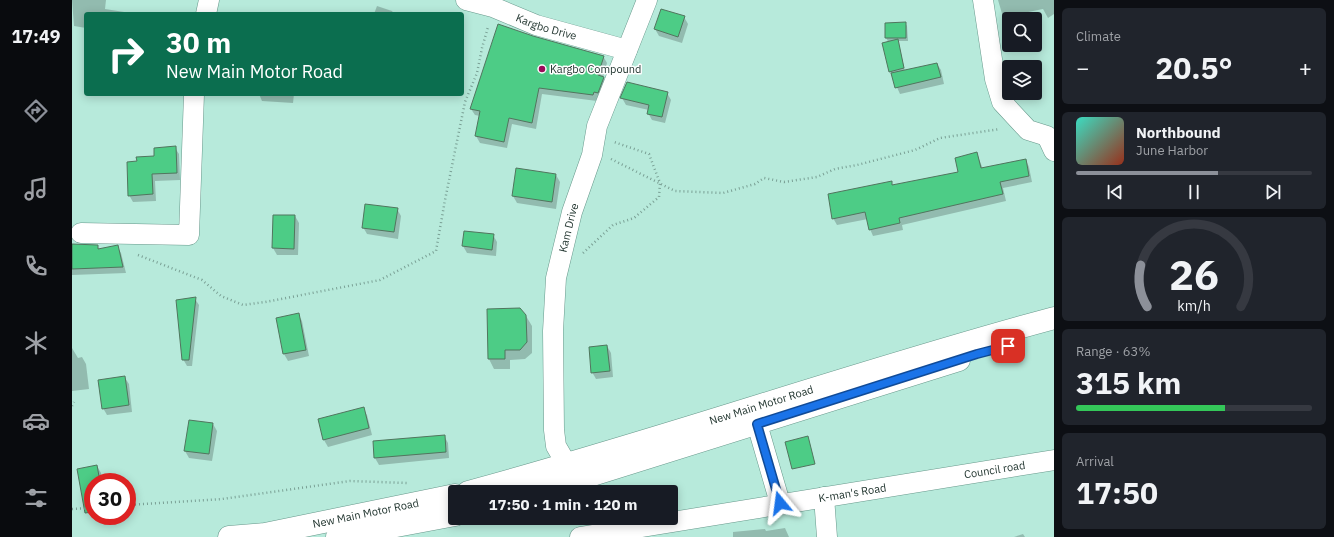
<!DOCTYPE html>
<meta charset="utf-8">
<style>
:root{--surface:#171b24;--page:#20242c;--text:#f1f3f6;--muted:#9ea1a6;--line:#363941;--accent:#8c9099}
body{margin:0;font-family:"IBM Plex Sans",sans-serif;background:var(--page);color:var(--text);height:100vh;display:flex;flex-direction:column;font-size:15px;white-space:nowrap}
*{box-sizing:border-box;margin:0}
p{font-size:13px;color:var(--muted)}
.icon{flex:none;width:22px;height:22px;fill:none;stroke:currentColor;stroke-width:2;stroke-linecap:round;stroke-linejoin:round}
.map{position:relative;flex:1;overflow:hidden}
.drawer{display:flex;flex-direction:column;gap:8px;padding:8px;background:#0d0f14;width:280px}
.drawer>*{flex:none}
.guide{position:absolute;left:12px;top:12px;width:380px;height:84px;border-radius:4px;box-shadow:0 2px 10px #0003;background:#0b6e4f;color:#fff;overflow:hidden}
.fabs{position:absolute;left:930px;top:12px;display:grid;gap:8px}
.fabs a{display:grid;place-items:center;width:40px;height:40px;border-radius:4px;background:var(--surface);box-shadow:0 2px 10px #0003;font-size:20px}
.speed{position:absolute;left:12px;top:473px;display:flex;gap:8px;font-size:20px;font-weight:700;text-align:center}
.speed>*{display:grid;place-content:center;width:52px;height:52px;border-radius:50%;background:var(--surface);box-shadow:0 2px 10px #0003;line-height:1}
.speed .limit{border:6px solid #d22;background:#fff;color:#111}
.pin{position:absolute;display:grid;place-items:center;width:34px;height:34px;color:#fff;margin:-17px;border-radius:8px;box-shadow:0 2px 6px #0006}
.me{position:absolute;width:44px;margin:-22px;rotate:344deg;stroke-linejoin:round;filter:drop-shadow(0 0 3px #0008)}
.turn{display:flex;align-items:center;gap:14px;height:84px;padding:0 16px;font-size:18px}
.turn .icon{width:52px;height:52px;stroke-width:2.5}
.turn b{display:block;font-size:28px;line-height:34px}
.big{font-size:30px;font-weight:800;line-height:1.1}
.drawer .widget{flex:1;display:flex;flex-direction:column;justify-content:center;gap:6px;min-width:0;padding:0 14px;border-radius:6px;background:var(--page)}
.drawer .dial{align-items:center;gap:0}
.dial svg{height:104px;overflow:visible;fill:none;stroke:var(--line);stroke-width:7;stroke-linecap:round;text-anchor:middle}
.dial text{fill:var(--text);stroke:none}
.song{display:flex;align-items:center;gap:12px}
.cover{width:48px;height:48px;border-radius:6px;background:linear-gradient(135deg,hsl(170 70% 55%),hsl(10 70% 35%))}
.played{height:4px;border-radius:2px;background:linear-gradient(90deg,var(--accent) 60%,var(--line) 60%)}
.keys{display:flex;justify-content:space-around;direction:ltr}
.heat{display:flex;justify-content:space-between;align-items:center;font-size:22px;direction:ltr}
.charge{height:6px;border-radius:3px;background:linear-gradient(90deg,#34c759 63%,var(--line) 0)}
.trip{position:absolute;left:376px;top:485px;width:230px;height:40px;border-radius:4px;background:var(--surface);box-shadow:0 2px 10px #0003;font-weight:800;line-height:40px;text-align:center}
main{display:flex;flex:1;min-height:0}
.tab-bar{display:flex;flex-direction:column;width:72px;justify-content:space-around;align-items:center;background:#090b0e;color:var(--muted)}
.tab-bar .icon{width:28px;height:28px}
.tab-bar .current{color:var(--accent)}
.tab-bar b{font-size:18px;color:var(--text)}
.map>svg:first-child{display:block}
</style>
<main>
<nav class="tab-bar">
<b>17:49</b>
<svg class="icon current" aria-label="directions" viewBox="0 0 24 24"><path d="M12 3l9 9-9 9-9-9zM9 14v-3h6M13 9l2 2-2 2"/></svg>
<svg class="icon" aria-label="music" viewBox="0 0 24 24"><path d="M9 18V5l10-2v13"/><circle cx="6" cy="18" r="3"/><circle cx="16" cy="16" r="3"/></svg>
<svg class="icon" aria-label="phone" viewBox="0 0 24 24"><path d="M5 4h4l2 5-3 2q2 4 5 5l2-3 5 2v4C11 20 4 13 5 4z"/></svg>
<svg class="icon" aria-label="climate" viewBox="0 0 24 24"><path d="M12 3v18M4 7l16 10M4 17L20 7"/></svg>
<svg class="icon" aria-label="car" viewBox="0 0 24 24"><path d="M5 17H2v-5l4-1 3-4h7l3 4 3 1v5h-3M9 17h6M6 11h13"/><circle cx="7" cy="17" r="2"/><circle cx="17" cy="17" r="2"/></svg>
<svg class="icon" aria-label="filters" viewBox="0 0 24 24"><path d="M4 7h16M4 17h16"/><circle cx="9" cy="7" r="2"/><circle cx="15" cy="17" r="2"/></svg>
</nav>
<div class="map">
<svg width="982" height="537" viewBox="0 0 982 537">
<rect width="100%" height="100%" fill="#b7eadb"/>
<!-- shadow -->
<g fill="#0003">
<polygon points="0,0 34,0 33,9 65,14 14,14 14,28 2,26"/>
<polygon points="926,0 982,0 982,14 976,18 971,9 931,17"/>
<polygon points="305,6 320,11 322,14 302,14"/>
<polygon points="612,17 616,24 610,43 587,36 583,29"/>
<polygon points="833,23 835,26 836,41 826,41 833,71 865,64 869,70 872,84 828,94 818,72 817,43 814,38"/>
<polygon points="461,37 531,56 535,63 531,77 535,84 525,101 470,94 464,129 440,124 435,148 408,143 404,136 408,116 403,115 399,109"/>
<polygon points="595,93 599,100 593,123 580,120 576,113 577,110 554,105 550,98"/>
<polygon points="187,94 222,94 221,103 190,101"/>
<polygon points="103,148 107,154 108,180 83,181 84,201 61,202 57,195 66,162 83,157"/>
<polygon points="905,154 911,169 954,160 957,167 960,182 931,188 934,201 830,225 831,230 801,236 798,229 796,219 765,225 761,218 819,182 821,186 887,172"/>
<polygon points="445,169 484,175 488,182 484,209 445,203 441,196"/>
<polygon points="325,209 329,216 326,239 295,234 291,227"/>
<polygon points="223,216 227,223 226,255 205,255 201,248"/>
<polygon points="421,235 425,242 424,256 395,253 391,246"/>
<polygon points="0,245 25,246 27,249 45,246 49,253 54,273 0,275"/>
<polygon points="123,299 127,305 120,366 115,366 111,359"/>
<polygon points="226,314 230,321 237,356 216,361 212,354"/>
<polygon points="454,316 460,326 460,353 453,359 438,360 438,369 422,369 417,359"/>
<polygon points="535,346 539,353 541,377 524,379 520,372"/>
<polygon points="0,348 6,358 10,357 14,364 17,389 0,391"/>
<polygon points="53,378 57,384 60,412 35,415 31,408"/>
<polygon points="291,409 295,415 300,435 256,447 252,440 247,420"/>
<polygon points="141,424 145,431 140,461 117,458 113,451"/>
<polygon points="372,436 376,443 377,458 307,465 303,458"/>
<polygon points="25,466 29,473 30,482 21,482 21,505 12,499"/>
<polygon points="713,528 717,537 661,537 661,532 693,529 694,531"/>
<polygon points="951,534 953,537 942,537"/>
</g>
<!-- building -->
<g fill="#4dcc86" stroke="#51755e">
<polygon points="589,9 613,16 606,37 582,29"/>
<polygon points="834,22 834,38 813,38 813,23"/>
<polygon points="426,24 461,36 532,56 526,75 532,77 526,93 522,92 521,95 467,88 460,123 437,118 432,142 403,136 408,111 398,109"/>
<polygon points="826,39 832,68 817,72 810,43"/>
<polygon points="865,63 869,77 823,88 819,73"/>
<polygon points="555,82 596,92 590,117 575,114 577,105 548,98"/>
<polygon points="104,146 105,173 80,174 81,194 56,196 55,162 65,161 64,157 82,156 82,148"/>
<polygon points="905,152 909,168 954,159 957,176 928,182 931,194 827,218 828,223 797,230 793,212 760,219 756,194 820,181 820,185 886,172 883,158"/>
<polygon points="444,168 484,174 480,202 440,196"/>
<polygon points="293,204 326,208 322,232 290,228"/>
<polygon points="201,215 223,215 222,249 200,248"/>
<polygon points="392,231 422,234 420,250 390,246"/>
<polygon points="0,244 26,245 26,249 46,245 51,267 0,269"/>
<polygon points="124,297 117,360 110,360 104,300"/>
<polygon points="448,308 454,315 455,342 448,350 433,350 433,359 416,359 415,309"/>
<polygon points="227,313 234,350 211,354 204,318"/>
<polygon points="535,345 538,371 519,373 517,347"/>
<polygon points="53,376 57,405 30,409 26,380"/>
<polygon points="292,407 297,428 251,440 246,419"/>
<polygon points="117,420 141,423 137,454 112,451"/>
<polygon points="373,435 374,452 302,458 301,441"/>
<polygon points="736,436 743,464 720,469 713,442"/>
<polygon points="25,465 28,482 21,482 21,512 13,513 5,469"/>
</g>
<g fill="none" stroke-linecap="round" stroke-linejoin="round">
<defs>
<g id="street">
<path id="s1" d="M394 0 421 7 464 25 555 50"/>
<polyline points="911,0 923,79 930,102 956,130 975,136 982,151"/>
<polyline points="134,14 137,0"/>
<polyline points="9,233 117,235 122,94"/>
<polyline points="685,424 708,503"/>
<path id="s2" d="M495 465 484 446 482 430 481 331 484 278 500 212 520 155 525 126 575 0"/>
<polyline points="752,497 755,537"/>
<path id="s3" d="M508 537 982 460"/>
</g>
<g id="highway">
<path id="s4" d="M396 492C593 439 785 371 982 318"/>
<polyline points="466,492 887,360"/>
<path id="s5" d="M157 537 193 534 383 495"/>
<polyline points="265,537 383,515"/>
</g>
</defs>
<!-- street casing -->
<use href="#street" stroke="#67988b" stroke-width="21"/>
<!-- highway casing -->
<use href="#highway" stroke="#67988b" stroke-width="23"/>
<!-- path -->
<g stroke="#7aa095" stroke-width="2.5" stroke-dasharray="1 3" stroke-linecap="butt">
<polyline points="539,159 603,191 651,193 683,184 692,178 712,182 745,177 763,169 785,165 843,150 868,138 928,129"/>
<polyline points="511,253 541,225 562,218 587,197 588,183 577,154 542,142"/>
<polyline points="66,255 130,280 149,296 171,305 193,302 308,280 364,251 373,200 393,102 405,73 410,48 416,27"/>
<polyline points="0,406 2,402"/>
<polyline points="55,505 150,499 278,481 335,483"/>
<polyline points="0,509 21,508"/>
</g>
<!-- street -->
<use href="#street" stroke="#fff" stroke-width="20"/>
<!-- highway -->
<use href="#highway" stroke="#fff" stroke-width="22"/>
</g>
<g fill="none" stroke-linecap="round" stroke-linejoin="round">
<defs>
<polyline id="route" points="708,503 685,424 905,354 936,346"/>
</defs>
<!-- route casing -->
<use href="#route" stroke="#114b97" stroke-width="10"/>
<!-- route -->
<use href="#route" stroke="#1a73e8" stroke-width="7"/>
</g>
<!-- markers -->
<circle fill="#9b0b5a" stroke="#fefefe" stroke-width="1.5" cx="470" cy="69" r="4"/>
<g text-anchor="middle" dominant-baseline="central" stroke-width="3" stroke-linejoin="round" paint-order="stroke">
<!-- street labels -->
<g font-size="11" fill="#1c302a" stroke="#fefefe">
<text stroke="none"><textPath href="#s1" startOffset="85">Kargbo Drive</textPath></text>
<text stroke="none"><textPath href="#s2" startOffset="242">Kam Drive</textPath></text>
<text stroke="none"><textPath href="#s4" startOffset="306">New Main Motor Road</textPath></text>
<text stroke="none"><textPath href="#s3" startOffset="420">Council road</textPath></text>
<text stroke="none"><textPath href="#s3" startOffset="276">K-man's Road</textPath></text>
<text stroke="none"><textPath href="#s5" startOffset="139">New Main Motor Road</textPath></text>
</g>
<!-- poi labels -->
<g font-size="11" fill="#1c302a" stroke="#fefefe" text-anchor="start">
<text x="478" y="69">Kargbo Compound</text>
</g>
</g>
</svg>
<div class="fabs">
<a><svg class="icon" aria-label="search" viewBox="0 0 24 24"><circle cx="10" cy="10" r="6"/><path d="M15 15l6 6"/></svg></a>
<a><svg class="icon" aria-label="layers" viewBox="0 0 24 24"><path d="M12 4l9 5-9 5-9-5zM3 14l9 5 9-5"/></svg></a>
</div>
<div class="speed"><div class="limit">30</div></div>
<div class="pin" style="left:936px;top:346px;background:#d93025"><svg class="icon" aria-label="arrive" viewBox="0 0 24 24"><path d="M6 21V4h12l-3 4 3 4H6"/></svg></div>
<svg class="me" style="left:708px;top:503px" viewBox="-20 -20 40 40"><path d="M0-17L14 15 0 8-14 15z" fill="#1a73e8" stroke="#fff" stroke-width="4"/></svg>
<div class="trip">17:50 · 1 min · 120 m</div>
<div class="guide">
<div class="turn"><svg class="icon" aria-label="right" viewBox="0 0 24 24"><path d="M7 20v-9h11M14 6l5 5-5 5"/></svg><div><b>30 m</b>New Main Motor Road</div></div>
</div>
</div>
<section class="drawer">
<div class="widget"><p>Climate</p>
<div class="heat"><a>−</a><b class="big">20.5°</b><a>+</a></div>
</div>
<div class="widget">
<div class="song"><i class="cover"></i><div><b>Northbound</b><p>June Harbor</p></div></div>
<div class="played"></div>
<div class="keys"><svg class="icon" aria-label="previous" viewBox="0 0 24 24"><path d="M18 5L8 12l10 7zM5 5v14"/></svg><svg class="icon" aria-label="pause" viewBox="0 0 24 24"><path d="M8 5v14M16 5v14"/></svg><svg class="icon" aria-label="next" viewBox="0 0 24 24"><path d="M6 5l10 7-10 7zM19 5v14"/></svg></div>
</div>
<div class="widget dial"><svg viewBox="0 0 100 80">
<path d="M14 69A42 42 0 1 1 86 69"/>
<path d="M14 69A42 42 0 0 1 9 37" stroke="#8c9099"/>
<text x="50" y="56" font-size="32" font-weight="700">26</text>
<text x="50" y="72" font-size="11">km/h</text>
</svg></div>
<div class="widget"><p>Range · 63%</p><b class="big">315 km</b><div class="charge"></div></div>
<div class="widget"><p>Arrival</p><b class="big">17:50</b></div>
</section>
</main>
